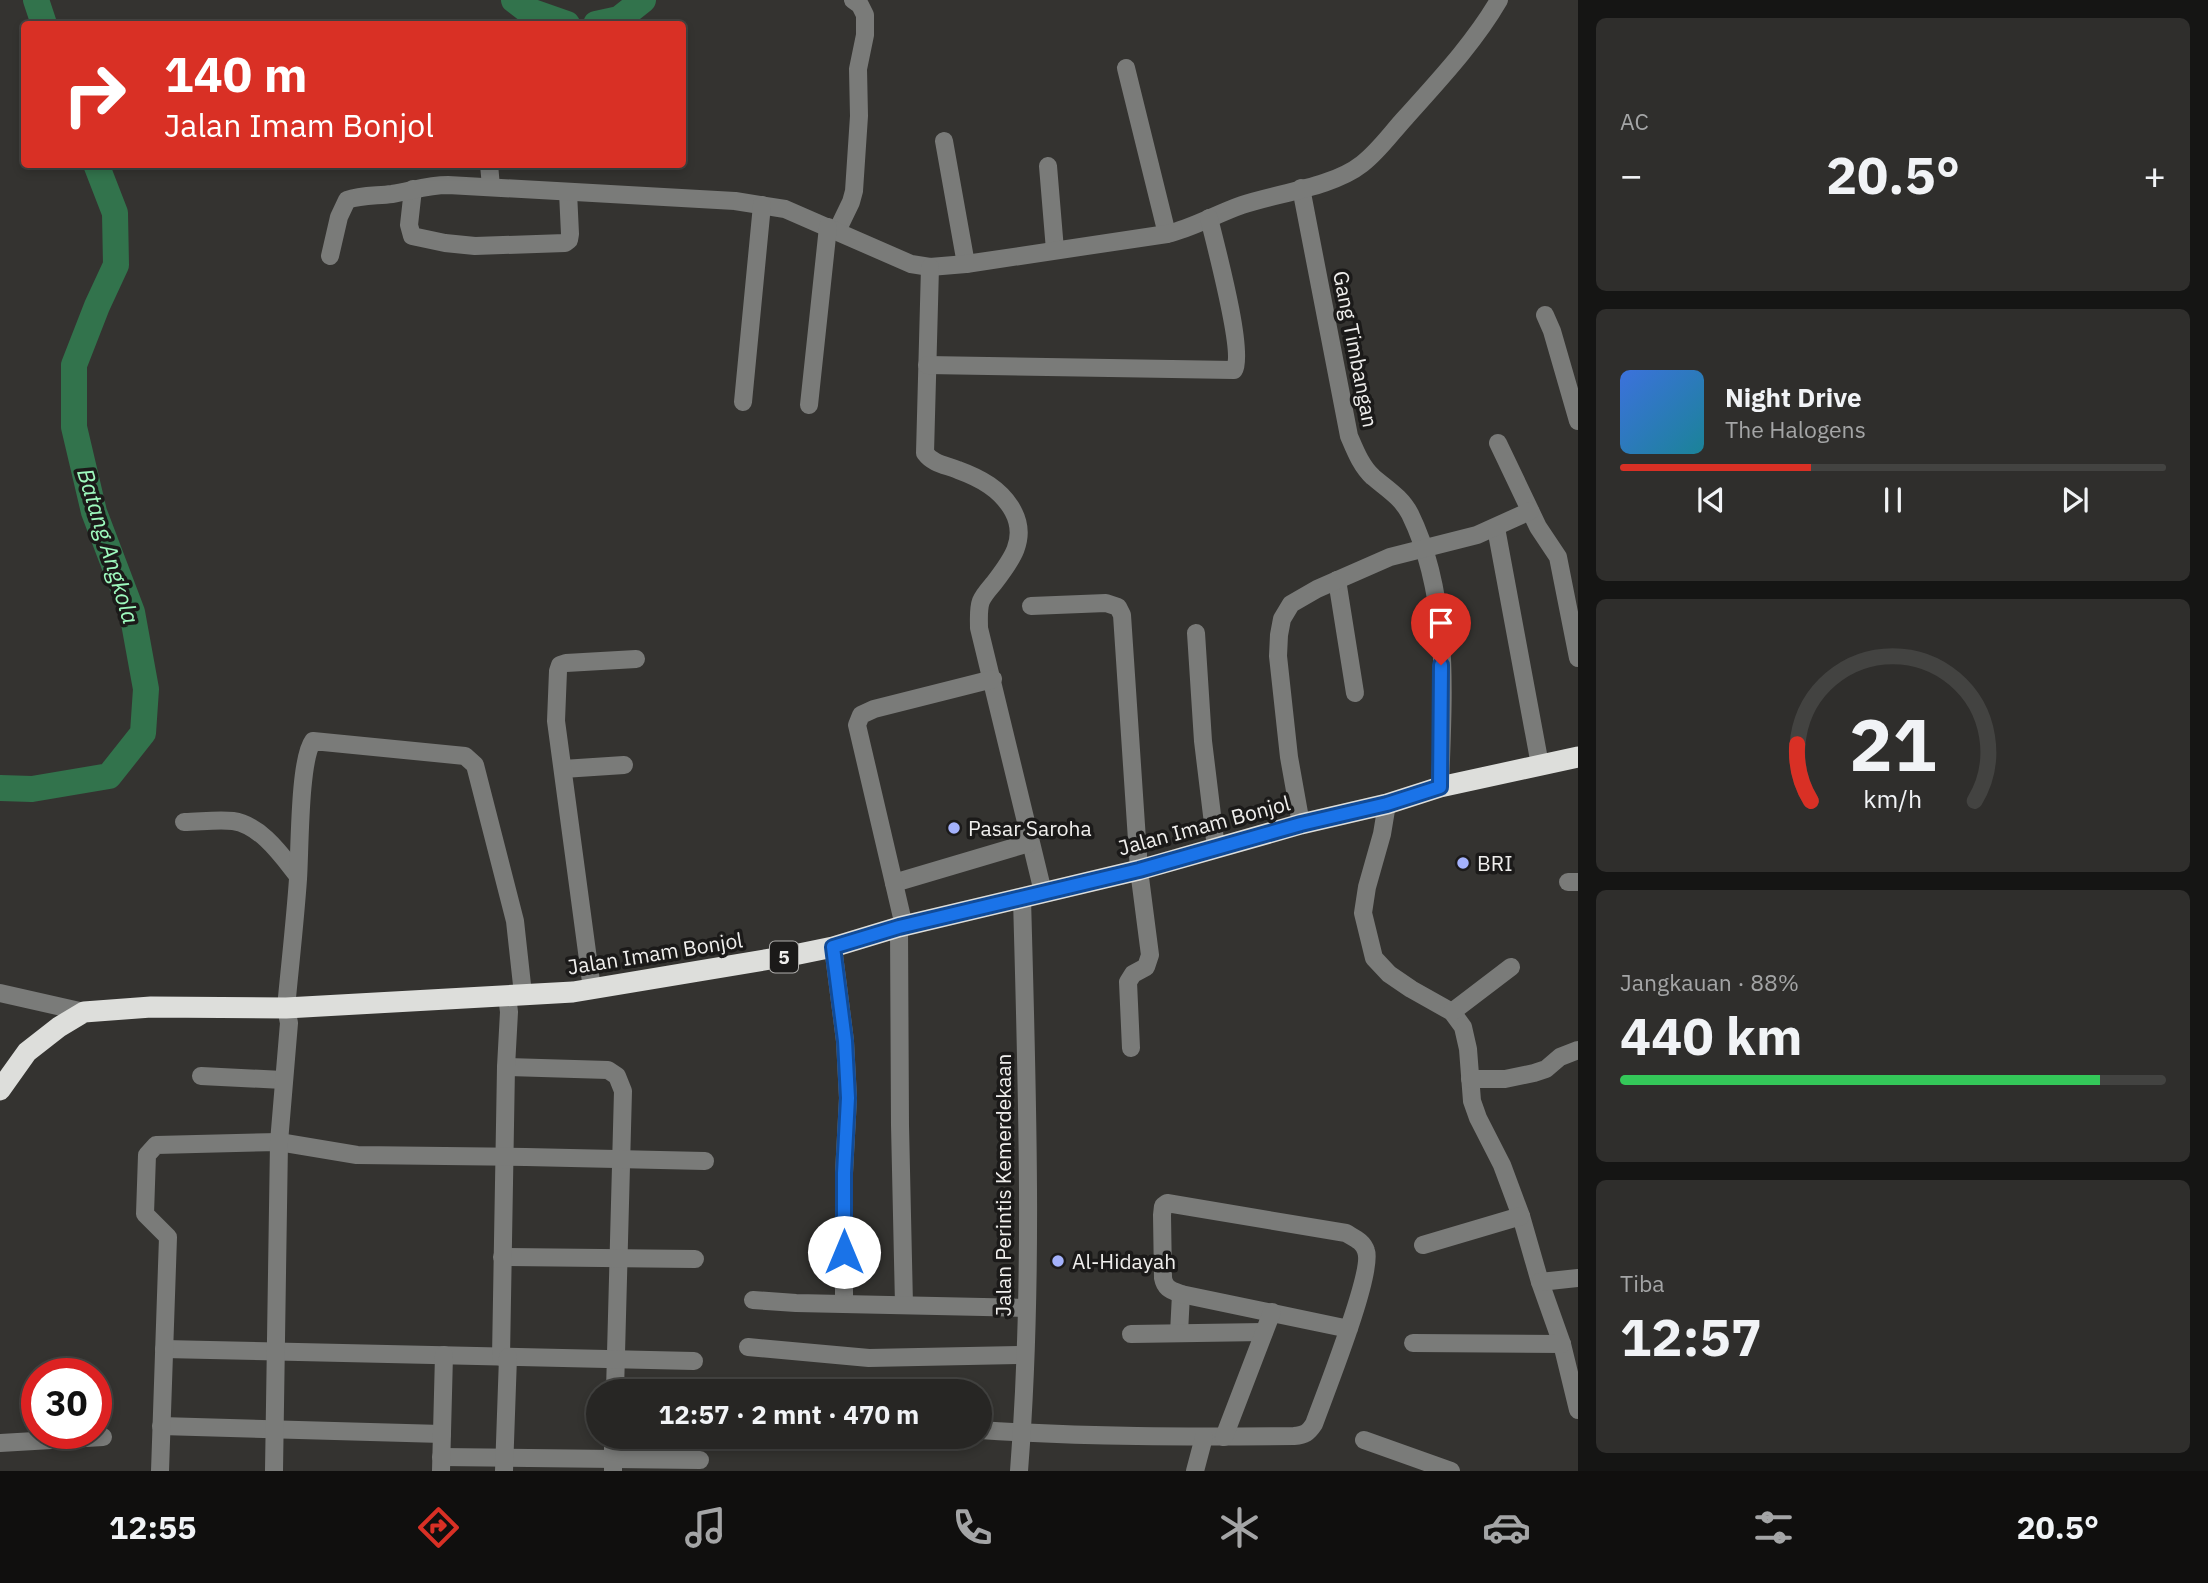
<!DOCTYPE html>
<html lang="id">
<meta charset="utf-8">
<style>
:root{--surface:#272624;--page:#2f2e2c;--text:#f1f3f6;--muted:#a4a5a6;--line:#434341;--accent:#d93025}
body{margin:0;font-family:"IBM Plex Sans",sans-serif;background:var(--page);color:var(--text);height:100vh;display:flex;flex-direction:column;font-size:26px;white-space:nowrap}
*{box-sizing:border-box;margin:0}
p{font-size:23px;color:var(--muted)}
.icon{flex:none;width:38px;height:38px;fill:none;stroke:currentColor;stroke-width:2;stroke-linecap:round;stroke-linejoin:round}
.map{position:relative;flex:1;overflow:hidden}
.panel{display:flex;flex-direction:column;gap:18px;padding:18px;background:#151514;width:630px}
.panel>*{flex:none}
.banner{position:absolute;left:21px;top:21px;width:665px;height:147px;border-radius:7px;box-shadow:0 4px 10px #0003,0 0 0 2px var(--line);background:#d93025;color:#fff;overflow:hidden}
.speed{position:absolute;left:21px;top:1358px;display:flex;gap:14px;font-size:35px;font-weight:700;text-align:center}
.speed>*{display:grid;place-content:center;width:91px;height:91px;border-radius:50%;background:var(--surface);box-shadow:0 4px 10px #0003,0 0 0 2px var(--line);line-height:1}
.speed .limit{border:10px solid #d22;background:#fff;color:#111}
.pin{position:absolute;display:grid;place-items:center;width:60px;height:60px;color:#fff;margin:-72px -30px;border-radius:50% 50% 50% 0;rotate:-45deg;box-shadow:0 0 7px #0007}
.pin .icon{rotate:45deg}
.me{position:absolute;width:77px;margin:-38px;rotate:0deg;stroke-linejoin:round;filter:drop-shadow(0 0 5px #0008)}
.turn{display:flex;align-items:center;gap:24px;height:147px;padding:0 28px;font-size:32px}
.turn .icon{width:91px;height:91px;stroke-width:2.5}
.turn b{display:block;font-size:49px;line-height:60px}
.big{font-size:52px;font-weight:700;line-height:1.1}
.panel .card{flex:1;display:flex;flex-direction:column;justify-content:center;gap:10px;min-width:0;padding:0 24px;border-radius:10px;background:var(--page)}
.panel .dial{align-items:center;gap:0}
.dial svg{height:182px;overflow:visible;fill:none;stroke:var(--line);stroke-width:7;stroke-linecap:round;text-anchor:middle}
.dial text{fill:var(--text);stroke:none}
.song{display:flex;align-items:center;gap:21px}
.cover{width:84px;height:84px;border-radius:10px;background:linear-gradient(135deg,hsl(220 70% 55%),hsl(190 70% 35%))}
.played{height:7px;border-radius:4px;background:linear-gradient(90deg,var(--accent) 35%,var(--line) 35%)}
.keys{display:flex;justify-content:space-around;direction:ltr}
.heat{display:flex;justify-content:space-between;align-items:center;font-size:38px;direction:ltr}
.charge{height:10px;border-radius:5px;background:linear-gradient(90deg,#34c759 88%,var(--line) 0)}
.trip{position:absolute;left:586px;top:1379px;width:406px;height:70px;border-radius:35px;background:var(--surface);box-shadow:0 4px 10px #0003,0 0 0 2px var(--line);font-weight:700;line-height:70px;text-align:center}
.tab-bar{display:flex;height:112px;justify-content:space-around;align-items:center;background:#100f0e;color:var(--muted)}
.tab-bar .icon{width:49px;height:49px}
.tab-bar .on{color:var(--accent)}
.tab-bar b{font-size:32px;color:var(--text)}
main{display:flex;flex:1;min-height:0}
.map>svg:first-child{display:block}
</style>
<main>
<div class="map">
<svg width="1578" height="1471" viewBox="0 0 1578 1471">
<rect width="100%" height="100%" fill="#343330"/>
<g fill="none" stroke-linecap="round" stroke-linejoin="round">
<!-- river -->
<g stroke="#32734c" stroke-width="26">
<polyline points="36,0 44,24"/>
<polyline points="514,0 527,10 567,24"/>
<polyline points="596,24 619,19 643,0"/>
<polyline points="0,788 32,789 109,776 143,733 146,689 132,612 94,512 74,427 74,365 97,306 116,265 115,213 96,164"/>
</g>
<!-- minor -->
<g stroke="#7a7b79" stroke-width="18">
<polyline points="1126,68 1167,234"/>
<polyline points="944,141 966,264"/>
<polyline points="489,164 491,187"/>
<polyline points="1048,166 1055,250"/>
<path d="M1301 188 1349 436C1355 450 1361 466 1373 477 1387 489 1401 497 1410 514 1451 598 1443 697 1440 787"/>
<polyline points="413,189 409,225 412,236 445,243 475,246 565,243 569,240 570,234 568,192"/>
<polyline points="837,231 851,202 854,191 859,116 858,69 865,35 865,15 860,5 853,0"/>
<path d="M330 256 339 217 347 200C361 195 377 196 392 194 411 191 428 185 448 185L735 201 785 209 911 264 930 267 966 264 1167 234C1193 228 1216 214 1242 205 1278 193 1333 187 1362 164 1379 151 1392 132 1406 117 1439 80 1474 43 1499 0"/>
<path d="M930 267 925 453C933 464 946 465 958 470 980 478 1001 489 1013 511 1028 539 1011 561 994 583 989 589 984 594 981 601 978 609 979 619 979 628L1043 892"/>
<polyline points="1545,315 1552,331 1578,421"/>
<path d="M927 365 1234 370C1245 354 1215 243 1209 218"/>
<polyline points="743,402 762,205"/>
<polyline points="809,405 828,227"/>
<polyline points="1498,443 1538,527 1558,557 1578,658"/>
<polyline points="1496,528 1540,765"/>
<polyline points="1337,580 1355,693"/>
<polyline points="1031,606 1106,603 1118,607 1122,615 1139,870 1150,955 1146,967 1133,974 1128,982 1131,1048"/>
<polyline points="1196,633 1203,741 1216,848"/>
<polyline points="563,769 624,765"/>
<polyline points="1387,804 1382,834 1367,887 1363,913 1374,958 1389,974 1411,989 1452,1012 1463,1027 1468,1049 1472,1101 1478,1118 1502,1165 1521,1216 1540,1282 1562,1344 1578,1410"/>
<path d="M184 822C199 822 217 819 233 821 261 825 282 856 298 876"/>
<polyline points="1301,824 1289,757 1278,656 1279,635 1282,619 1291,604 1317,589 1390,557 1477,535 1530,511"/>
<polyline points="1568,882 1578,882"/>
<polyline points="894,883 1029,843"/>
<polyline points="904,926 857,725 861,715 874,709 993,679"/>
<polyline points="899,927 900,1125 904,1305"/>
<polyline points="833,947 845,1041 848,1098 844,1173 844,1304"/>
<polyline points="592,989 556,721 558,671 560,665 566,663 636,659"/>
<polyline points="0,993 84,1012"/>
<polyline points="1452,1012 1511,967"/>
<polyline points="506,1067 608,1070 617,1076 623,1091 615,1391"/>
<polyline points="201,1076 283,1080"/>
<polyline points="1470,1079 1505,1079 1534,1073 1546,1069 1560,1057 1578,1050"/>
<polyline points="1423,1245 1521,1216"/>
<polyline points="502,1257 695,1259"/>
<polyline points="1540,1282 1578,1278"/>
<polyline points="753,1300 796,1303 1026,1308"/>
<polyline points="1179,1333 1181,1294"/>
<polyline points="1131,1334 1264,1332"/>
<polyline points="1413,1343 1562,1344"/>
<polyline points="748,1347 869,1358 1024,1355"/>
<polyline points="164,1349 694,1361"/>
<polyline points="501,1357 506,1067 509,1012 507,995"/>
<polyline points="161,1426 442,1434"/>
<path d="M980 1430C1085 1437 1189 1437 1294 1436 1305 1435 1308 1433 1314 1424 1324 1396 1374 1272 1366 1251 1363 1241 1354 1238 1346 1233L1167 1203 1163 1206 1162 1215 1163 1278C1165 1289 1171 1290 1181 1294L1349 1329"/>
<polyline points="1224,1437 1272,1312"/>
<polyline points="1364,1440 1451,1471"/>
<polyline points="0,1443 103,1437"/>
<polyline points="441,1457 700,1460"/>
<polyline points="160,1471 168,1237 145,1214 147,1155 156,1145 279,1142 357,1155 526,1157 705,1161"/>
<path d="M274 1471 279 1142 289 1023 286 1008C290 965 295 922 298 879 300 851 299 760 313 741L465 756 475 765 515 921 523 994"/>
<polyline points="441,1471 444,1355"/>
<polyline points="504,1471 508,1357"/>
<polyline points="613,1471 613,1437"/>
<path d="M1019 1471C1034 1280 1027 1089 1022 898"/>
<polyline points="1195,1471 1204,1437"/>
</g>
<!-- highway -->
<polyline stroke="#dddedb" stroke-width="21" points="0,1090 27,1052 59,1027 84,1012 151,1007 286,1008 573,992 794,955 833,947 899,927 1139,870 1301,824 1387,804 1440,787 1578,757"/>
</g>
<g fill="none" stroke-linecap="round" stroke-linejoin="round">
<defs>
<polyline id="route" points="844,1252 844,1173 848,1098 845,1041 833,947 899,927 1139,870 1301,824 1387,804 1440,787 1441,665"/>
</defs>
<!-- route casing -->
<use href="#route" stroke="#114b97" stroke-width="18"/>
<!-- route -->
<use href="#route" stroke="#1a73e8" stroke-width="12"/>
</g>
<!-- markers -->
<g fill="#a4b2fc" stroke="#1b1a19" stroke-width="2.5">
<circle cx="954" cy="828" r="7"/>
<circle cx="1463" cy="863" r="7"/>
<circle cx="1058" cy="1261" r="7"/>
</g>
<g text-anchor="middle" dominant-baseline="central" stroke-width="7" stroke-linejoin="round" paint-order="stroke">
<!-- shield labels -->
<rect fill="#1b1a19" stroke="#b0afad" stroke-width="2" x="770" y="941.5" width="28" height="31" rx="5"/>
<g font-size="19" font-weight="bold" fill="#f0efed">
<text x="784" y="957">5</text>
</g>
<!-- street labels -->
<g font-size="21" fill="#f0efed" stroke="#1b1a19">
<text transform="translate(1356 349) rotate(79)">Gang Timbangan</text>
<text transform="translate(1204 825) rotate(-15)">Jalan Imam Bonjol</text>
<text transform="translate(655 953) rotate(-9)">Jalan Imam Bonjol</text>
<text transform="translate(1003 1185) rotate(-90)">Jalan Perintis Kemerdekaan</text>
</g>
<!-- poi labels -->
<g font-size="21" fill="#f0efed" stroke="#1b1a19" text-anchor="start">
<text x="968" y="828">Pasar Saroha</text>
<text x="1477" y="863">BRI</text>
<text x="1072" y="1261">Al-Hidayah</text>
</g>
<!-- water labels -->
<g font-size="23" font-style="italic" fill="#9efabe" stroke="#1b1a19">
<text transform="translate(109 546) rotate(73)">Batang Angkola</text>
</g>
</g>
</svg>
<div class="speed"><div class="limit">30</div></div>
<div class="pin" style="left:1441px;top:665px;background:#d93025"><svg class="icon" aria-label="arrive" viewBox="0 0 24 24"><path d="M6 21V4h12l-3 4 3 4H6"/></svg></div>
<svg class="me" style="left:844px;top:1252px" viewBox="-20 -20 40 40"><circle r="19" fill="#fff"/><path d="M0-13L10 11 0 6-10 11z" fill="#1a73e8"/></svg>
<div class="trip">12:57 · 2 mnt · 470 m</div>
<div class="banner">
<div class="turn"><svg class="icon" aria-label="right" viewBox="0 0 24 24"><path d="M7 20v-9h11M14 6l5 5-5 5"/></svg><div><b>140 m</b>Jalan Imam Bonjol</div></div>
</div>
</div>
<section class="panel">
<div class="card"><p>AC</p>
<div class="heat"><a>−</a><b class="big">20.5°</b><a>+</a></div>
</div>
<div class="card">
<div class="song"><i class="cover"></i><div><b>Night Drive</b><p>The Halogens</p></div></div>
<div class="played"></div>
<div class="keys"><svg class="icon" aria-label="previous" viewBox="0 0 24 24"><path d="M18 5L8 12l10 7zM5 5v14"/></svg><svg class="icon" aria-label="pause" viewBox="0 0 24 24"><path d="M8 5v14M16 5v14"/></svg><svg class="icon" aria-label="next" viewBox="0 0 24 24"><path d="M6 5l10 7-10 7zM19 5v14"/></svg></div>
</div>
<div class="card dial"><svg viewBox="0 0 100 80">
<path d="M14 69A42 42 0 1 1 86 69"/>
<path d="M14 69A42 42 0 0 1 8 44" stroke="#d93025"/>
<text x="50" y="56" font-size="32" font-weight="700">21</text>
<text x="50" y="72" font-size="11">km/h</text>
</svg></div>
<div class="card"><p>Jangkauan · 88%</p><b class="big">440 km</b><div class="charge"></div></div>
<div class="card"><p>Tiba</p><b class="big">12:57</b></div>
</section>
</main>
<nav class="tab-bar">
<b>12:55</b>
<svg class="icon on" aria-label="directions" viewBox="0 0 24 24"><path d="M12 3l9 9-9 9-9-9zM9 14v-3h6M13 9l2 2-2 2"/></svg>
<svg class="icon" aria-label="music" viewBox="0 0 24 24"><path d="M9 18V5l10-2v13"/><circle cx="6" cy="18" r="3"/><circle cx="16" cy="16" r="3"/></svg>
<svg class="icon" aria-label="phone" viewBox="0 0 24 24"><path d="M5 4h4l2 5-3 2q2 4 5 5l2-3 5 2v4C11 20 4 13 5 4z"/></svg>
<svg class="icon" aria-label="climate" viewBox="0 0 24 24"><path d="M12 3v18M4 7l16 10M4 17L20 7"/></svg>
<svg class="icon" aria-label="car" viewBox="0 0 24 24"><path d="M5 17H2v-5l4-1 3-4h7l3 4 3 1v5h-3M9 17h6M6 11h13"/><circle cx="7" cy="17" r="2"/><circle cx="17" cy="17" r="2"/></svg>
<svg class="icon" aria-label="filters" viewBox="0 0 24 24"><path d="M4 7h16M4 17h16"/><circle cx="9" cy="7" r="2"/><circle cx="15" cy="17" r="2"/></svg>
<b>20.5°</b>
</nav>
